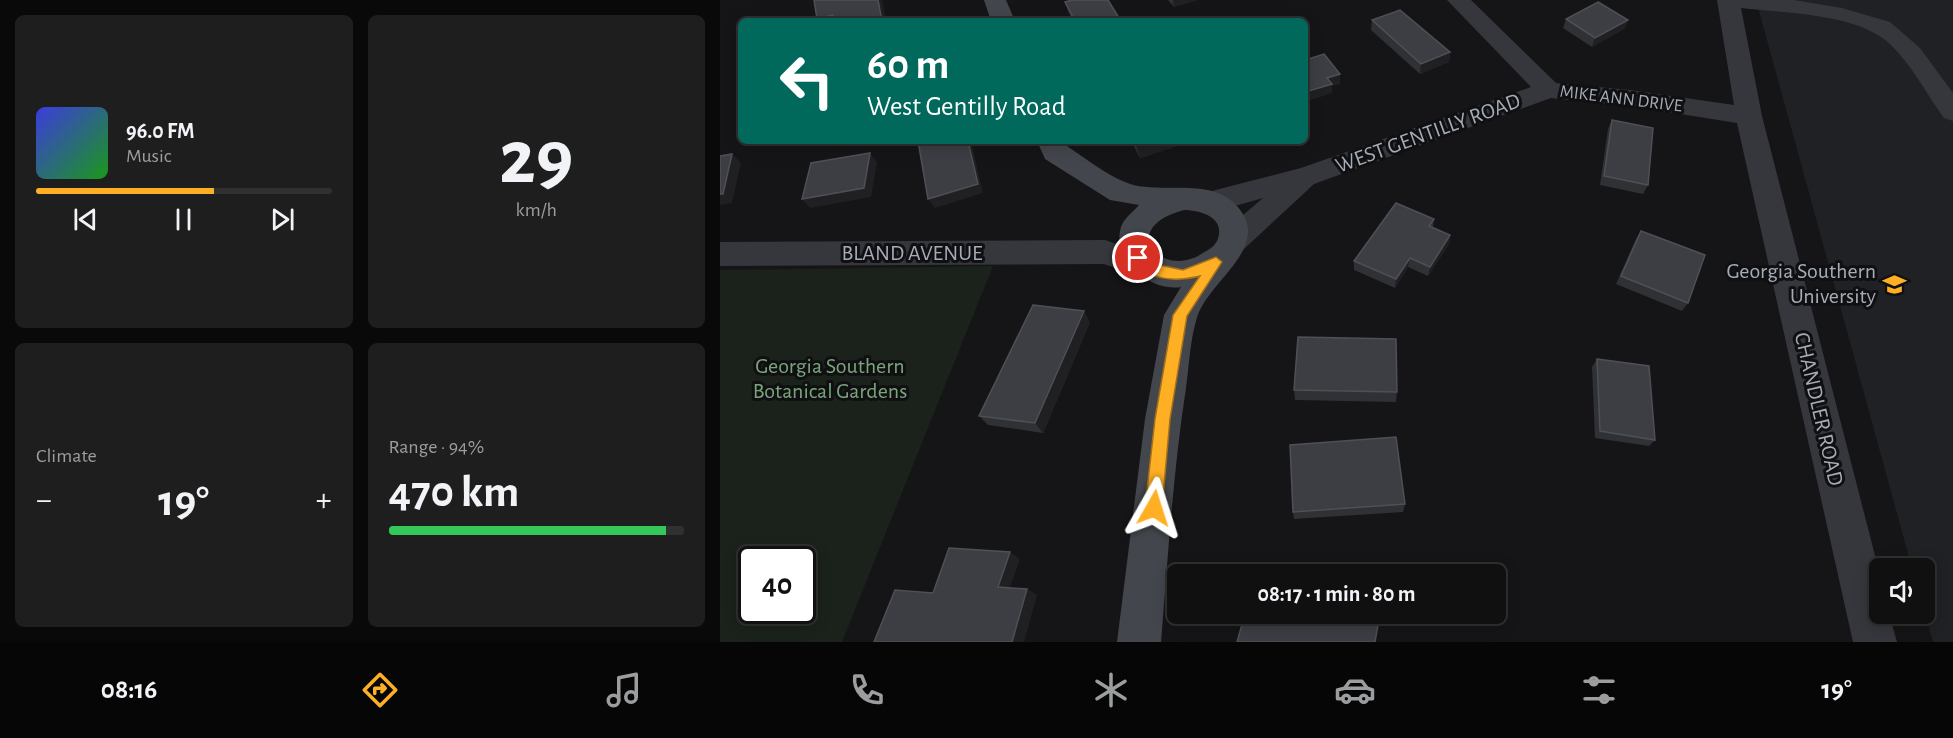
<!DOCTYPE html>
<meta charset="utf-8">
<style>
:root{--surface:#101011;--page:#1e1e1f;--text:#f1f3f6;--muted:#9c9d9f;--line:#303031;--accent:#ffaf24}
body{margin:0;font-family:"Alegreya Sans",sans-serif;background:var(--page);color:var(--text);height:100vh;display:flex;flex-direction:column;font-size:22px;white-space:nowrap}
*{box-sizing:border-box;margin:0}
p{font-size:20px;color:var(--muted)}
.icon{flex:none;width:33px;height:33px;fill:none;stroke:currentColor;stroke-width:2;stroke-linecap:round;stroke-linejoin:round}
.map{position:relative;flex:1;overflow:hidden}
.details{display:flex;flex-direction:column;gap:15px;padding:15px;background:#090909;width:720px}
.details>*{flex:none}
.guide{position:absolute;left:18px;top:18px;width:570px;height:126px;border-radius:9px;box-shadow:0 3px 15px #0003,0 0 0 2px var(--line);background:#00695c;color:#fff;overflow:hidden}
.controls{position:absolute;left:1149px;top:558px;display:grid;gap:12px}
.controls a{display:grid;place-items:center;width:66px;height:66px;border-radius:9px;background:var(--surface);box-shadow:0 3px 15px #0003,0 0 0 2px var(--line);font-size:30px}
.speed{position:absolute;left:18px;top:546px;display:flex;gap:12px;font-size:30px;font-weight:700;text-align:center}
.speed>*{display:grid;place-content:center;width:78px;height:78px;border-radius:50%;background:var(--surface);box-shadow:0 3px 15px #0003,0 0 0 2px var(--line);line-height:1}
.speed .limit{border:3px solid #111;border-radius:9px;background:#fff;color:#111}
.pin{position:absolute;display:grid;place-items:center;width:51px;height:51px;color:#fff;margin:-26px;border:3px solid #fff;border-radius:50%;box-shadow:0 2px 6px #0007}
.me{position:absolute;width:66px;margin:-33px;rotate:6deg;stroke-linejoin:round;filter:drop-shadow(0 0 4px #0008)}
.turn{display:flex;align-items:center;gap:21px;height:126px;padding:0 30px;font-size:27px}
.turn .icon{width:78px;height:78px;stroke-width:2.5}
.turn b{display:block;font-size:42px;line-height:51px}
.big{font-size:45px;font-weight:700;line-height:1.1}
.details .widget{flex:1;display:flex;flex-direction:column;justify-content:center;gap:9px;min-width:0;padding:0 21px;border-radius:9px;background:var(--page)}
.details .dial{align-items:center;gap:0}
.dial b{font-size:78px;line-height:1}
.song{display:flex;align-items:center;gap:18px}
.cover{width:72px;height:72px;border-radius:9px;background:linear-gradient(135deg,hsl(240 70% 55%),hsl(120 70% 35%))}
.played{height:6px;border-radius:3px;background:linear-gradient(90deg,var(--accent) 60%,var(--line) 60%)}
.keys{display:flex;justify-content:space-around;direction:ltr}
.heat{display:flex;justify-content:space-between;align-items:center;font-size:33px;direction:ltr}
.charge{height:9px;border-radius:4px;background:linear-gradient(90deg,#34c759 94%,var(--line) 0)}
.details .tiles{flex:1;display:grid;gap:15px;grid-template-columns:repeat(2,1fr)}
.trip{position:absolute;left:447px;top:564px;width:339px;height:60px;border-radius:9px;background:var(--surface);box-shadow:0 3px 15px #0003,0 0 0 2px var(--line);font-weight:700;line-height:60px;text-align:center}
.dock{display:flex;height:96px;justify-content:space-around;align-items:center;background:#060607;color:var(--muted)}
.dock .icon{width:42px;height:42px}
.dock .active{color:var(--accent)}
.dock b{font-size:27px;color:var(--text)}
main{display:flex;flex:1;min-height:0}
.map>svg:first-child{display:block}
</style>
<main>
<section class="details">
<div class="tiles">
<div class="widget">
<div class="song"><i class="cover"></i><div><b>96.0 FM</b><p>Music</p></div></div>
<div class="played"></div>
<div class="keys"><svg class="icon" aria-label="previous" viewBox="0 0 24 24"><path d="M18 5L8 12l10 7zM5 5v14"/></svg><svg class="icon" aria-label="pause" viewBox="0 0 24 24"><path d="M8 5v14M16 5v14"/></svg><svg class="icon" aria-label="next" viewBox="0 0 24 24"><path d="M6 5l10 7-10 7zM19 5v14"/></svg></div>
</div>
<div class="widget dial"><b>29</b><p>km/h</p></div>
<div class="widget"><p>Climate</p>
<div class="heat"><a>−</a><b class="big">19°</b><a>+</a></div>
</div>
<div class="widget"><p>Range · 94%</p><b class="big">470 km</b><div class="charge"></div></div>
</div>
</section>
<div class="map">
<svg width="1233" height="642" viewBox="0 0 1233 642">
<rect width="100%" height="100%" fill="#151517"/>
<!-- built -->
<polygon fill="#202124" points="1036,0 1233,0 1233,642 1213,642 1205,613 1204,568 1192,568"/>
<!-- green -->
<path fill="#1a221b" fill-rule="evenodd" d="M273 266 122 642H0V270ZM32 560H82V610H32Z"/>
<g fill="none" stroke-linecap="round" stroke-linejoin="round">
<!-- street -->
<g fill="#35373c" fill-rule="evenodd">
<path d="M727 0H751L836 83 910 90 1014 105 997 0H1074L1122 8 1170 22 1200 48 1233 93V121L1224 118C1206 93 1191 64 1169 43 1136 13 1063 13 1021 8L1042 116 1160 575V614H1169L1177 642H1133L1017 123 910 106 831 98 594 184 524 249 513 253 502 249 498 241 502 233 543 198 490 213 480 210 475 202 480 194 581 168 811 87Z"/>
<polygon points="385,240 440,259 445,268 440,277 429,280 384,264 0,266 0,242"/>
</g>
<!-- secondary -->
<g fill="#43464c" fill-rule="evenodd">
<polygon points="264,0 286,0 295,21 271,21"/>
<path d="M317 141H345L347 146C365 158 385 174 405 182 436 196 488 176 515 204 557 247 485 281 476 321 470 342 469 366 466 388 453 472 448 557 441 642H397L425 419 444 315 461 287C430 292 391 260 401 227 404 218 413 212 419 205L390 200 325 159ZM464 210C481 210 507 218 497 241 494 247 488 250 483 253 447 277 408 241 442 219 448 215 457 212 464 210Z"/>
</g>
</g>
<!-- wall -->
<g fill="#303135">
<polygon points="448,0 477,0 454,7"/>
<polygon points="345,2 401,21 353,21 348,11"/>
<polygon points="846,19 908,20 904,29 872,47 843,28"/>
<polygon points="652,20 730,52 729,62 700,74 651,30"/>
<polygon points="892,120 928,185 923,194 880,185 888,129"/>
<polygon points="411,141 463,141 463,144 420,158"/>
<polygon points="714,219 713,227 730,235 729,244 708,276 688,267 675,288 634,270 634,261"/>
<polygon points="921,231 968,303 962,311 896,284 916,239"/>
<polygon points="370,322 323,433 268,425 259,416"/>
<polygon points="877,359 935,440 929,446 875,438 872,367"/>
<polygon points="574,390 677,392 676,402 575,400"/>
<polygon points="685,504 683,512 574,519 573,512"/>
</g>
<!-- shaded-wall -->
<g fill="#202023">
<polygon points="158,0 162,0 166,21 162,21"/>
<polygon points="453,0 477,0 454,7"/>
<polygon points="113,15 117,21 98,21 97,19"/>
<polygon points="908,20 904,29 872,47 875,38"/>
<polygon points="730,52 729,62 700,74 701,64"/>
<polygon points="620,74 620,84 612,86 612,93 585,102 585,92 607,78"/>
<polygon points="248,141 251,141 263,193 215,208 208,199"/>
<polygon points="429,141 463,141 463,144 420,158 416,145"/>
<polygon points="150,153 157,162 151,197 90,208 82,199"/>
<polygon points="12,154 21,163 12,203 0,205 0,194"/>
<polygon points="730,235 729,244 708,276 710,267"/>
<polygon points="690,258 688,267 675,288 676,279"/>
<polygon points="364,311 370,322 323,433 315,423"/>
<polygon points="290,552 300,559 288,593 278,587"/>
<polygon points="307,589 317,595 304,642 292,642"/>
</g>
<!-- building -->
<g fill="#3c3e43" stroke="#4d5055" stroke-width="1.5">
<polygon points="94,0 158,0 162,21 114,21 113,15 97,19"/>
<polygon points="352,0 388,0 401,21 355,21 345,2"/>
<polygon points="878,2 908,20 875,38 846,19"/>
<polygon points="680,10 730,52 701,64 652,20"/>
<polygon points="604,54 620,74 607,78 612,84 585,92 585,60"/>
<polygon points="892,120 933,128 928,185 884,176"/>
<polygon points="198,141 248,141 258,184 208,199"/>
<polygon points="414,141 429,141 416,145"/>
<polygon points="150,153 144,188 82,199 91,163"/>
<polygon points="12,154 3,194 0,194 0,156"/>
<polygon points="676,203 714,219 709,226 730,235 710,267 690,258 676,279 634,261"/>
<polygon points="921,231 985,255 968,303 901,276"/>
<polygon points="313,305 364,311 315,423 259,416"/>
<polygon points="578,337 676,339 677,392 574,390"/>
<polygon points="877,359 929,366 935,440 880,431"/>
<polygon points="676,437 685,504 573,512 570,445"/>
<polygon points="229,548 290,552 278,587 307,589 292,642 154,642 175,590 213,593"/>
<polygon points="525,614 634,614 659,619 655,642 517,642"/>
</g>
<!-- route -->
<path fill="#ffaf24" stroke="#a67217" stroke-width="1.5" d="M418 253 434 264 463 270 496 257 502 262 467 316 450 419 442 508 439 514 434 516 428 514 425 508 435 419 453 315 480 276C456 282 426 281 412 258Z"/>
<!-- icons -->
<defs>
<symbol id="university-bare" viewBox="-9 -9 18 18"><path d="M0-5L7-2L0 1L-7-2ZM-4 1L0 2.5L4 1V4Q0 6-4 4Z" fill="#ffaf24" stroke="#101012" stroke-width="2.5" paint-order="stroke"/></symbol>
</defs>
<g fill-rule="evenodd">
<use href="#university-bare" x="1158" y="268" width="33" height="33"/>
</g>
<g text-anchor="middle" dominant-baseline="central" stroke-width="6" stroke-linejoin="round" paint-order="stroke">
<!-- far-street labels -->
<g font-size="18" fill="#a5acb8" stroke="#101012">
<text transform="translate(901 99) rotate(7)">MIKE ANN DRIVE</text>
</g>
<!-- street labels -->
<g font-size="22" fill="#a5acb8" stroke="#101012">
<text transform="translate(708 133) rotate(-20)">WEST GENTILLY ROAD</text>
<text x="192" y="253">BLAND AVENUE</text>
<text transform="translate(1099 409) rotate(77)">CHANDLER ROAD</text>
</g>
<!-- poi labels -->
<g font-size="22" fill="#a5acb8" stroke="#101012" text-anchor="end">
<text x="1156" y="271">Georgia Southern<tspan x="1156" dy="25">University</tspan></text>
</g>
<!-- park labels -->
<g font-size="22" fill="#7aa57b" stroke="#101012">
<text x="110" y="366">Georgia Southern<tspan x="110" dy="25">Botanical Gardens</tspan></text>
</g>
</g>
</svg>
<div class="controls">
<a><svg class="icon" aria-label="sound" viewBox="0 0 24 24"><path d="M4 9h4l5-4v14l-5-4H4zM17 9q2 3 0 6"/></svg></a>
</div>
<div class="speed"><div class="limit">40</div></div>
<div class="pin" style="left:418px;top:258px;background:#d93025"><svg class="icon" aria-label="arrive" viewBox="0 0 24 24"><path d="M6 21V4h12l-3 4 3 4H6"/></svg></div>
<svg class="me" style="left:434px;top:508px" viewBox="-20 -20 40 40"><path d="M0-17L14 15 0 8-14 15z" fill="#ffaf24" stroke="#fff" stroke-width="4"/></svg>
<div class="trip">08:17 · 1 min · 80 m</div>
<div class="guide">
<div class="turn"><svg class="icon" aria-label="left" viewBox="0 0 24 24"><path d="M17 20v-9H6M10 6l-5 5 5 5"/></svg><div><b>60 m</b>West Gentilly Road</div></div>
</div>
</div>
</main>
<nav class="dock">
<b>08:16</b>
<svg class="icon active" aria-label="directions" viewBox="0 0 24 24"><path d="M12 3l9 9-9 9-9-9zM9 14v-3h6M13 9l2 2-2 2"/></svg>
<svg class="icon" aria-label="music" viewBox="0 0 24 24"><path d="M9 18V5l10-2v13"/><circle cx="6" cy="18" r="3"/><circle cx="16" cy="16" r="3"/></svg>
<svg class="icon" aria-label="phone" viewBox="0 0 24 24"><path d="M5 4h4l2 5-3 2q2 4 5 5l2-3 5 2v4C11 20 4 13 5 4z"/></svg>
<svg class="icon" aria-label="climate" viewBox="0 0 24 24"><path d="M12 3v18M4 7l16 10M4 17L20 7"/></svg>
<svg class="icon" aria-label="car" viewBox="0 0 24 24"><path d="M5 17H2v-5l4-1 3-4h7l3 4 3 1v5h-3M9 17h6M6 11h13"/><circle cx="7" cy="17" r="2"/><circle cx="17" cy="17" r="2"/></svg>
<svg class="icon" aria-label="filters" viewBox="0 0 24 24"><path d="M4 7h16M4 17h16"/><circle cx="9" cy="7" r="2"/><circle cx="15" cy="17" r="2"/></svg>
<b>19°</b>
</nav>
